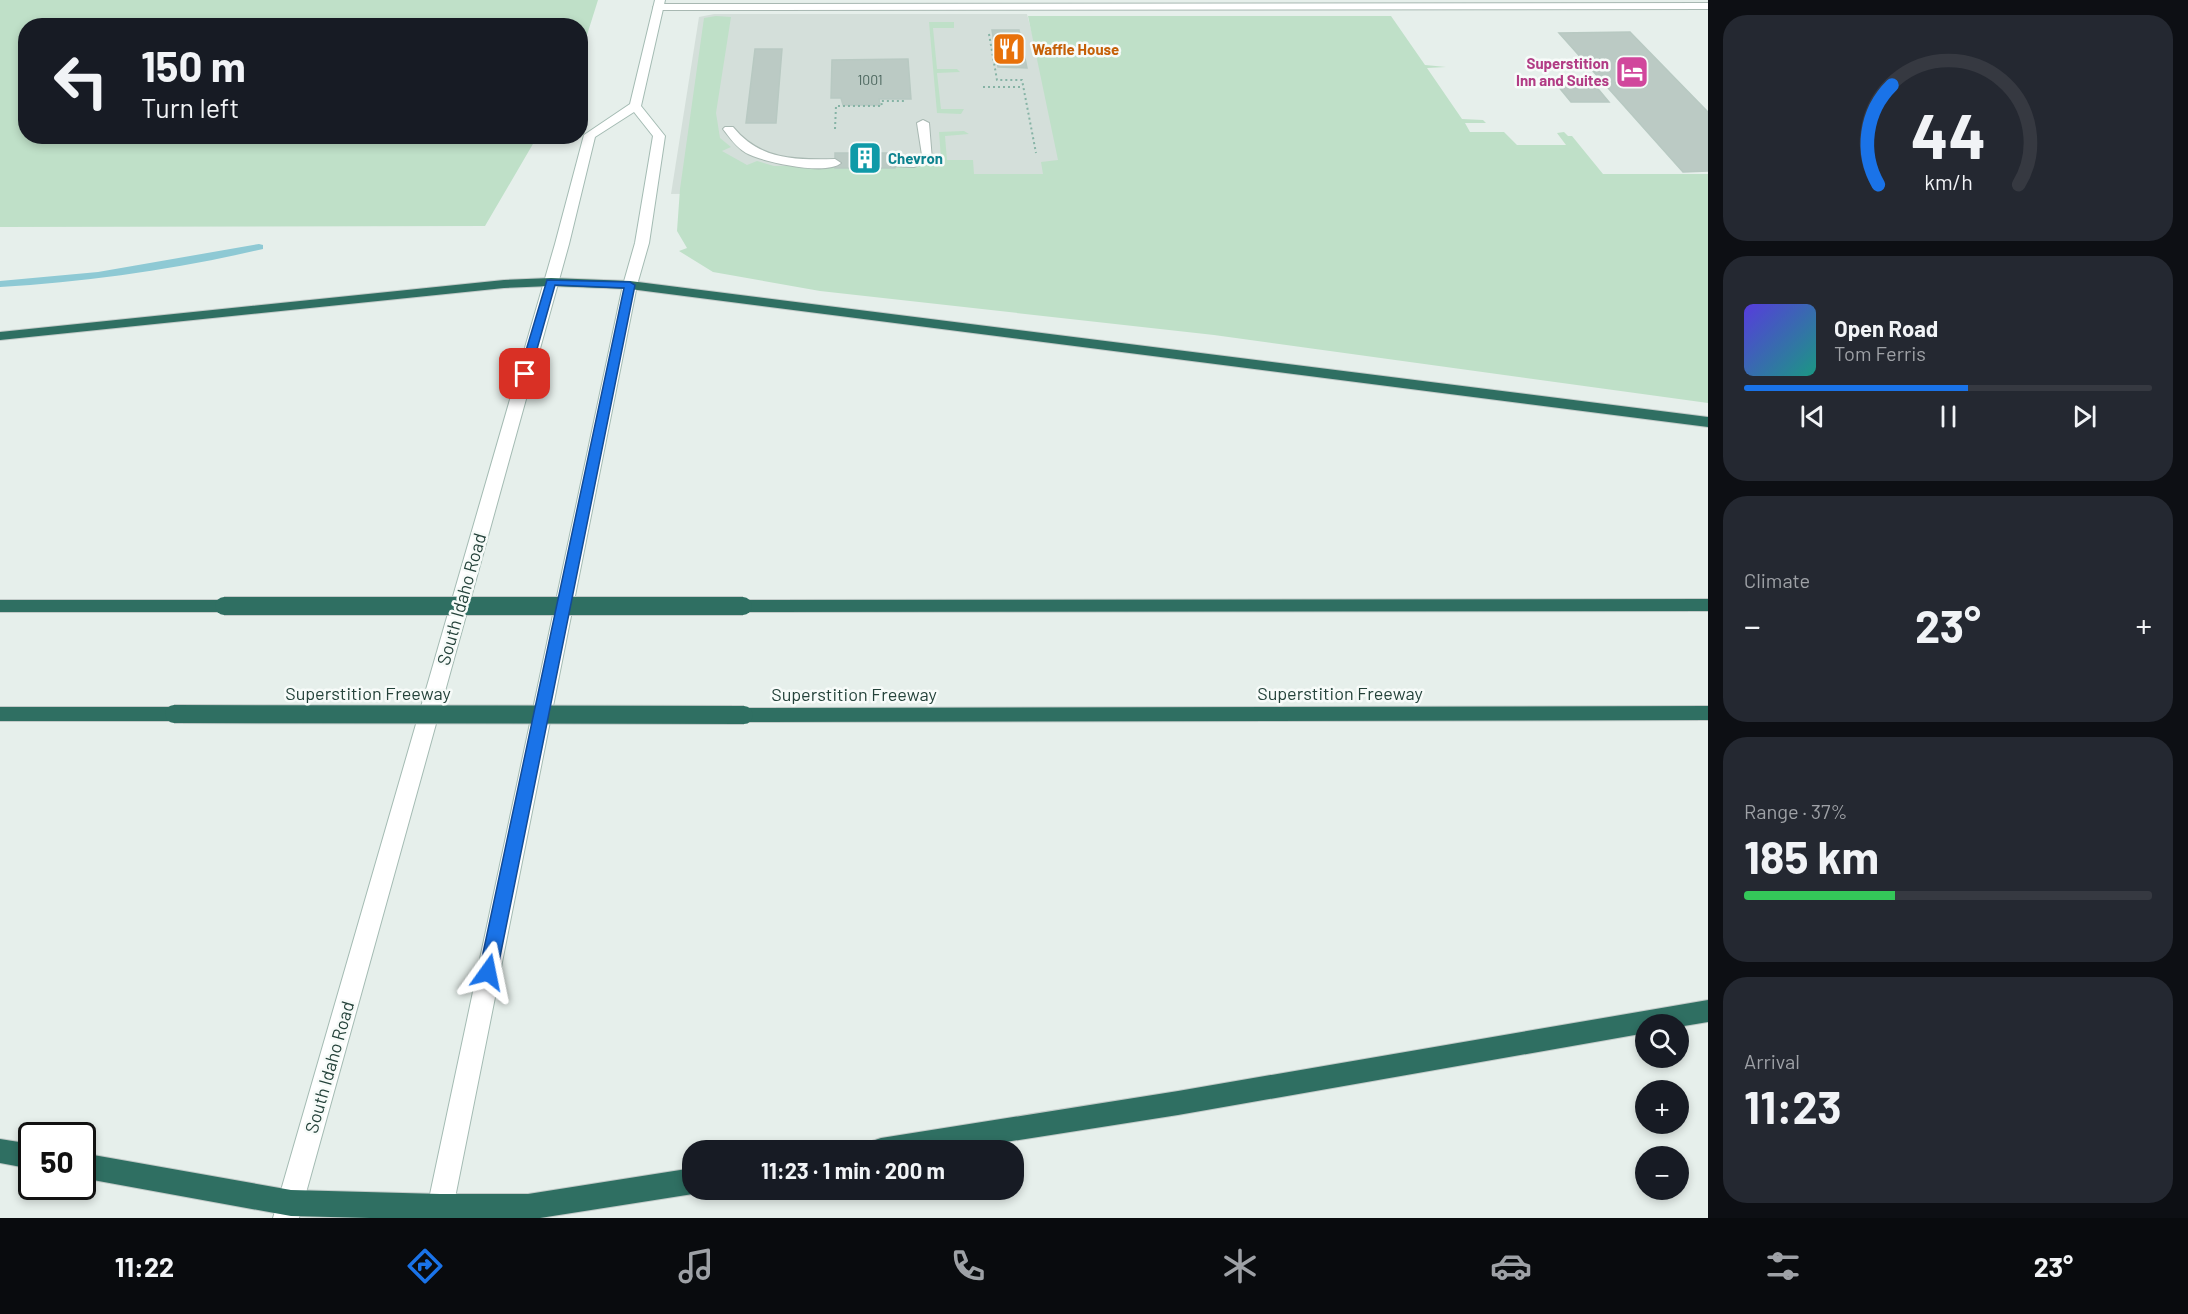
<!DOCTYPE html>
<meta charset="utf-8">
<style>
:root{--surface:#171b24;--page:#242831;--text:#f1f3f6;--muted:#9ea1a6;--line:#363941;--accent:#1a73e8}
body{margin:0;font-family:Barlow,sans-serif;background:var(--page);color:var(--text);height:100vh;display:flex;flex-direction:column;font-size:22px;white-space:nowrap}
*{box-sizing:border-box;margin:0}
p{font-size:20px;color:var(--muted)}
.icon{flex:none;width:33px;height:33px;fill:none;stroke:currentColor;stroke-width:2;stroke-linecap:round;stroke-linejoin:round}
.map{position:relative;flex:1;overflow:hidden}
.sheet{display:flex;flex-direction:column;gap:15px;padding:15px;background:#0d0f14;width:480px}
.sheet>*{flex:none}
.guide{position:absolute;left:18px;top:18px;width:570px;height:126px;border-radius:24px;box-shadow:0 3px 9px #0003;background:#171b24;color:var(--text);overflow:hidden}
.buttons{position:absolute;left:1635px;top:1014px;display:grid;gap:12px}
.buttons a{display:grid;place-items:center;width:54px;height:54px;border-radius:50%;background:var(--surface);box-shadow:0 3px 9px #0003;font-size:30px}
.speed{position:absolute;left:18px;top:1122px;display:flex;gap:12px;font-size:30px;font-weight:700;text-align:center}
.speed>*{display:grid;place-content:center;width:78px;height:78px;border-radius:50%;background:var(--surface);box-shadow:0 3px 9px #0003;line-height:1}
.speed .limit{border:3px solid #111;border-radius:9px;background:#fff;color:#111}
.pin{position:absolute;display:grid;place-items:center;width:51px;height:51px;color:#fff;margin:-26px;border-radius:12px;box-shadow:0 3px 9px #0006}
.me{position:absolute;width:66px;margin:-33px;rotate:12deg;stroke-linejoin:round;filter:drop-shadow(0 0 4px #0008)}
.turn{display:flex;align-items:center;gap:21px;height:126px;padding:0 24px;font-size:27px}
.turn .icon{width:78px;height:78px;stroke-width:2.5}
.turn b{display:block;font-size:42px;line-height:51px}
.big{font-size:45px;font-weight:700;line-height:1.1}
.sheet .card{flex:1;display:flex;flex-direction:column;justify-content:center;gap:9px;min-width:0;padding:0 21px;border-radius:24px;background:var(--page)}
.sheet .dial{align-items:center;gap:0}
.dial svg{height:156px;overflow:visible;fill:none;stroke:var(--line);stroke-width:7;stroke-linecap:round;text-anchor:middle}
.dial text{fill:var(--text);stroke:none}
.song{display:flex;align-items:center;gap:18px}
.cover{width:72px;height:72px;border-radius:9px;background:linear-gradient(135deg,hsl(250 70% 55%),hsl(170 70% 35%))}
.played{height:6px;border-radius:3px;background:linear-gradient(90deg,var(--accent) 55%,var(--line) 55%)}
.keys{display:flex;justify-content:space-around;direction:ltr}
.heat{display:flex;justify-content:space-between;align-items:center;font-size:33px;direction:ltr}
.charge{height:9px;border-radius:4px;background:linear-gradient(90deg,#34c759 37%,var(--line) 0)}
.trip{position:absolute;left:682px;top:1140px;width:342px;height:60px;border-radius:24px;background:var(--surface);box-shadow:0 3px 9px #0003;font-weight:700;line-height:60px;text-align:center}
.dock{display:flex;height:96px;justify-content:space-around;align-items:center;background:#090b0e;color:var(--muted)}
.dock .icon{width:42px;height:42px}
.dock .active{color:var(--accent)}
.dock b{font-size:27px;color:var(--text)}
main{display:flex;flex:1;min-height:0}
.map>svg:first-child{display:block}
</style>
<main>
<div class="map">
<svg width="1708" height="1218" viewBox="0 0 1708 1218">
<rect width="100%" height="100%" fill="#e6efeb"/>
<!-- built -->
<polygon fill="#d4dfda" points="714,14 1027,14 1073,189 671,194 699,17"/>
<!-- green -->
<g fill="#bfe0c8">
<polygon points="0,0 598,0 581,54 580,26 26,26 26,136 537,137 485,226 0,227"/>
<polygon points="716,16 731,17 716,113 720,138 731,147 722,151 747,165 757,161 774,166 928,165 936,164 941,158 939,132 964,131 969,134 945,136 947,160 973,160 974,174 1043,174 1041,162 1058,160 1028,16 1391,16 1425,65 1446,67 1427,68 1462,119 1483,120 1486,123 1465,123 1470,132 1504,132 1517,145 1566,145 1557,133 1564,132 1568,136 1572,136 1603,174 1708,174 1708,403 1214,335 820,291 713,272 679,251 687,248 677,231 680,189 704,18"/>
<polygon points="929,22 954,22 954,28 933,28 937,69 957,69 960,72 937,73 941,109 964,109 961,114 937,113"/>
</g>
<g fill="none" stroke-linecap="round" stroke-linejoin="round">
<!-- stream -->
<path fill="#8ec9d4" fill-rule="evenodd" d="M259 244 263 245V249C177 269 88 282 0 287V281L98 272Z"/>
</g>
<!-- building -->
<g fill="#bbcac4" stroke="#b8c9c2" stroke-width="1.5">
<polygon points="992,30 1019,30 1027,68 998,67"/>
<polygon points="1630,32 1708,112 1708,171 1683,172 1559,33"/>
<polygon points="755,49 782,49 776,123 746,123"/>
<polygon points="908,59 911,99 879,99 880,105 843,105 841,98 831,98 832,60"/>
<polygon points="1594,84 1609,102 1571,102 1557,85"/>
<rect x="835" y="153" width="60" height="15"/>
</g>
<g fill="none" stroke-linecap="round" stroke-linejoin="round">
<defs>
<g id="service">
<polygon points="923,120 929,123 932,160 914,167 891,166 891,160 912,159 922,155 917,123"/>
<path d="M725 127H733C760 160 795 160 835 159L841 163C827 176 762 162 746 153 736 147 730 138 723 129Z"/>
</g>
<polygon id="minor" points="1708,3 1708,9 658,10 653,7 658,4"/>
<polygon id="secondary" points="655,0 665,0 641,106 665,136 649,243 637,285 451,1218 425,1218 623,285 635,243 653,136 634,112 595,137 569,244 299,1218 273,1218 555,244 584,135 630,104"/>
<g id="motorway">
<polygon points="551,278 630,281 1708,417 1708,427 630,289 551,286 504,288 0,340 0,332 504,280"/>
<polygon points="1708,599 1708,611 743,612 737,610 734,606 737,602 743,600"/>
<polygon points="0,600 224,600 230,602 233,606 230,610 224,612 0,612"/>
<polygon points="1708,706 1708,720 744,722 737,720 734,715 737,710 744,708"/>
<polygon points="0,707 174,707 181,709 184,714 181,719 174,721 0,721"/>
<polygon points="1708,1000 1708,1022 1678,1027 1678,1024 1646,1024 1646,1033 1178,1115 955,1150 868,1150 872,1141 881,1138 1178,1091"/>
<polygon points="0,1139 32,1144 32,1169 0,1163"/>
<polygon points="82,1153 291,1190 440,1194 528,1194 693,1168 693,1190 702,1190 693,1194 540,1218 370,1218 291,1216 82,1178"/>
</g>
</defs>
<!-- service casing -->
<use href="#service" stroke="#a8b8b2" stroke-width="2"/>
<!-- minor casing -->
<use href="#minor" stroke="#a8b8b2" stroke-width="2"/>
<!-- secondary casing -->
<use href="#secondary" stroke="#a4bbb3" stroke-width="2"/>
<!-- motorway casing -->
<use href="#motorway" stroke="#c2cac8" stroke-width="2"/>
<!-- path -->
<g stroke="#86b3a5" stroke-width="2" stroke-dasharray="2 3" stroke-linecap="butt">
<polyline points="989,34 997,80 1022,80 1036,153"/>
<polyline points="983,87 1023,87"/>
<polyline points="835,129 836,106 882,106 881,101 906,101"/>
</g>
<!-- service -->
<use href="#service" fill="#fff" fill-rule="evenodd"/>
<!-- minor -->
<use href="#minor" fill="#fff" fill-rule="evenodd"/>
<!-- secondary -->
<use href="#secondary" fill="#fff" fill-rule="evenodd"/>
<!-- motorway -->
<use href="#motorway" fill="#2f6f62" fill-rule="evenodd"/>
<defs>
<g id="motorway-bridge">
<polyline points="224,606 743,606"/>
<polyline points="174,714 744,715"/>
</g>
</defs>
<!-- motorway-bridge casing -->
<use href="#motorway-bridge" stroke="#c2cac8" stroke-width="20" stroke-linecap="butt"/>
<!-- motorway-bridge -->
<use href="#motorway-bridge" stroke="#2f6f62" stroke-width="18"/>
</g>
<!-- route -->
<polygon fill="#1a73e8" stroke="#114b97" stroke-width="1.5" points="547,280 630,282 635,285 497,972 494,978 488,980 482,978 479,972 624,288 555,285 530,374 521,377 519,374"/>
<!-- icons -->
<defs>
<symbol id="restaurant-square" viewBox="-11 -11 22 22"><rect x="-9" y="-9" width="18" height="18" rx="4" fill="#e8710a" stroke="#f7fbf9"/><path d="M-5-6h1v4h1v-4h1v4h1v-4h1v5L-1.5 .5V6h-2V.5L-5-1ZM5-6V6H3V1.5H1.5Q1.5-4 5-6Z" fill="#fff"/></symbol>
<symbol id="hotel-square" viewBox="-11 -11 22 22"><rect x="-9" y="-9" width="18" height="18" rx="4" fill="#d1479c" stroke="#f7fbf9"/><path d="M-6-4.5h1.5V1H6V5H4.5V3h-9V5H-6ZM-4 0a1.8 1.8 0 1 1 3.6 0ZM.5 0V-2.5h3Q6-2.5 6 0Z" fill="#fff"/></symbol>
<symbol id="building-square" viewBox="-11 -11 22 22"><rect x="-9" y="-9" width="18" height="18" rx="4" fill="#0f9aa8" stroke="#f7fbf9"/><path d="M-4-6H4V6H1V3H-1V6H-4ZM-2.5-4.3h1.7v1.8h-1.7ZM.8-4.3h1.7v1.8H.8ZM-2.5-1h1.7V.8h-1.7ZM.8-1h1.7V.8H.8Z" fill="#fff"/></symbol>
</defs>
<g fill-rule="evenodd">
<use href="#restaurant-square" x="990" y="30" width="38" height="38"/>
<use href="#hotel-square" x="1613" y="53" width="38" height="38"/>
<use href="#building-square" x="846" y="139" width="38" height="38"/>
</g>
<g text-anchor="middle" dominant-baseline="central" stroke-width="5" stroke-linejoin="round" paint-order="stroke">
<!-- far-number labels -->
<g font-size="14" fill="#4a645c">
<text x="870" y="79">1001</text>
</g>
<!-- far-food labels -->
<g font-size="15" font-weight="bold" fill="#c56008" stroke="#f7fbf9" text-anchor="start">
<text x="1032" y="49">Waffle House</text>
</g>
<!-- far-hotel labels -->
<g font-size="15" font-weight="bold" fill="#b23c85" stroke="#f7fbf9" text-anchor="end">
<text x="1609" y="63">Superstition<tspan x="1609" dy="17">Inn and Suites</tspan></text>
</g>
<!-- far-culture labels -->
<g font-size="15" font-weight="bold" fill="#0d838f" stroke="#f7fbf9" text-anchor="start">
<text x="888" y="158">Chevron</text>
</g>
<!-- street labels -->
<g font-size="18" fill="#24423a" stroke="#f7fbf9">
<text transform="translate(461 599) rotate(-74)">South Idaho Road</text>
<text x="368" y="693">Superstition Freeway</text>
<text x="1340" y="693">Superstition Freeway</text>
<text x="854" y="694">Superstition Freeway</text>
<text transform="translate(329 1067) rotate(-74)">South Idaho Road</text>
</g>
</g>
</svg>
<div class="buttons">
<a><svg class="icon" aria-label="search" viewBox="0 0 24 24"><circle cx="10" cy="10" r="6"/><path d="M15 15l6 6"/></svg></a>
<a>+</a>
<a>−</a>
</div>
<div class="speed"><div class="limit">50</div></div>
<div class="pin" style="left:525px;top:374px;background:#d93025"><svg class="icon" aria-label="arrive" viewBox="0 0 24 24"><path d="M6 21V4h12l-3 4 3 4H6"/></svg></div>
<svg class="me" style="left:488px;top:972px" viewBox="-20 -20 40 40"><path d="M0-17L14 15 0 8-14 15z" fill="#1a73e8" stroke="#fff" stroke-width="4"/></svg>
<div class="trip">11:23 · 1 min · 200 m</div>
<div class="guide">
<div class="turn"><svg class="icon" aria-label="left" viewBox="0 0 24 24"><path d="M17 20v-9H6M10 6l-5 5 5 5"/></svg><div><b>150 m</b>Turn left</div></div>
</div>
</div>
<section class="sheet">
<div class="card dial"><svg viewBox="0 0 100 80">
<path d="M14 69A42 42 0 1 1 86 69"/>
<path d="M14 69A42 42 0 0 1 21 18" stroke="#1a73e8"/>
<text x="50" y="56" font-size="32" font-weight="700">44</text>
<text x="50" y="72" font-size="11">km/h</text>
</svg></div>
<div class="card">
<div class="song"><i class="cover"></i><div><b>Open Road</b><p>Tom Ferris</p></div></div>
<div class="played"></div>
<div class="keys"><svg class="icon" aria-label="previous" viewBox="0 0 24 24"><path d="M18 5L8 12l10 7zM5 5v14"/></svg><svg class="icon" aria-label="pause" viewBox="0 0 24 24"><path d="M8 5v14M16 5v14"/></svg><svg class="icon" aria-label="next" viewBox="0 0 24 24"><path d="M6 5l10 7-10 7zM19 5v14"/></svg></div>
</div>
<div class="card"><p>Climate</p>
<div class="heat"><a>−</a><b class="big">23°</b><a>+</a></div>
</div>
<div class="card"><p>Range · 37%</p><b class="big">185 km</b><div class="charge"></div></div>
<div class="card"><p>Arrival</p><b class="big">11:23</b></div>
</section>
</main>
<nav class="dock">
<b>11:22</b>
<svg class="icon active" aria-label="directions" viewBox="0 0 24 24"><path d="M12 3l9 9-9 9-9-9zM9 14v-3h6M13 9l2 2-2 2"/></svg>
<svg class="icon" aria-label="music" viewBox="0 0 24 24"><path d="M9 18V5l10-2v13"/><circle cx="6" cy="18" r="3"/><circle cx="16" cy="16" r="3"/></svg>
<svg class="icon" aria-label="phone" viewBox="0 0 24 24"><path d="M5 4h4l2 5-3 2q2 4 5 5l2-3 5 2v4C11 20 4 13 5 4z"/></svg>
<svg class="icon" aria-label="climate" viewBox="0 0 24 24"><path d="M12 3v18M4 7l16 10M4 17L20 7"/></svg>
<svg class="icon" aria-label="car" viewBox="0 0 24 24"><path d="M5 17H2v-5l4-1 3-4h7l3 4 3 1v5h-3M9 17h6M6 11h13"/><circle cx="7" cy="17" r="2"/><circle cx="17" cy="17" r="2"/></svg>
<svg class="icon" aria-label="filters" viewBox="0 0 24 24"><path d="M4 7h16M4 17h16"/><circle cx="9" cy="7" r="2"/><circle cx="15" cy="17" r="2"/></svg>
<b>23°</b>
</nav>
